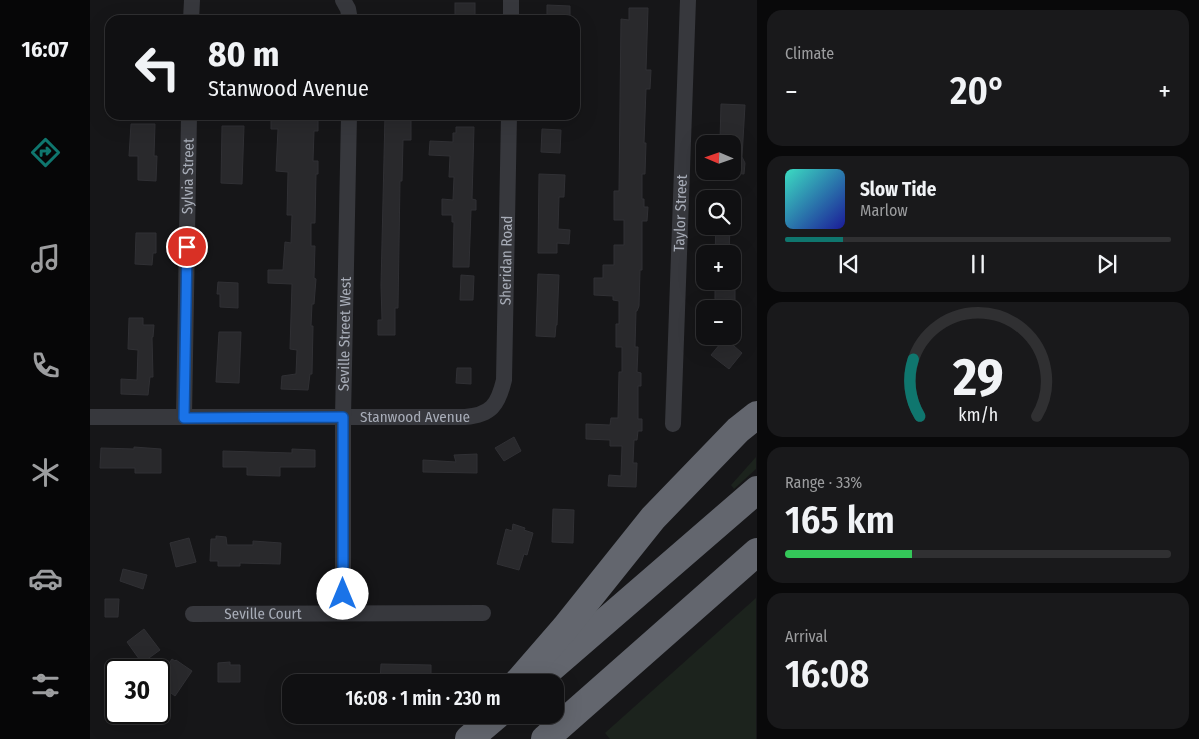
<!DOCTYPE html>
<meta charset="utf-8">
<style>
:root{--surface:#101012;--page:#19191b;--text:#f1f3f6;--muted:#9c9d9f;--line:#303032;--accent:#0f766e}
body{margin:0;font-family:"Fira Sans Condensed",sans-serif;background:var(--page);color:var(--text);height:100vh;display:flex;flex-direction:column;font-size:19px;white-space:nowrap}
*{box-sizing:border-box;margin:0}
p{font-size:16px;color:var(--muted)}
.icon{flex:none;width:28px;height:28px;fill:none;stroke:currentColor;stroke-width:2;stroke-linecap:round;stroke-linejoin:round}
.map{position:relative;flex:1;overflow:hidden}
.sheet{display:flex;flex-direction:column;gap:10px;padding:10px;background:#09090a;width:442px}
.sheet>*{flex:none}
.top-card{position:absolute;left:15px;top:15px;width:475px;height:105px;border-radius:15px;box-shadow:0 5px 20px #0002,0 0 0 1px var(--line);background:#101012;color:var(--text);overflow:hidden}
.needle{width:32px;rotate:272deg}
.buttons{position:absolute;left:606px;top:135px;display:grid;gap:10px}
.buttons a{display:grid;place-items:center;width:45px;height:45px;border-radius:10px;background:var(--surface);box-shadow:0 5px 20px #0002,0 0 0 1px var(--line);font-size:25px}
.speed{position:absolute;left:15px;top:659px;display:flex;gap:10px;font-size:25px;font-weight:700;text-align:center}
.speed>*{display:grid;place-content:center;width:65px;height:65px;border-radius:50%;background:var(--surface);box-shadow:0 5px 20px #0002,0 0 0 1px var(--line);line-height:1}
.speed .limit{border:2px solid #111;border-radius:8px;background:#fff;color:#111}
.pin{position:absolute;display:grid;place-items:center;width:42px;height:42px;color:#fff;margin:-21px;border:2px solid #fff;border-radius:50%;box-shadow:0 1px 5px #0007}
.me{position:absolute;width:55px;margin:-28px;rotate:0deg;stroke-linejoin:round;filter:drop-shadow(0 0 4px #0008)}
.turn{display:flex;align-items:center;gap:18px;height:105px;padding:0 20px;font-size:22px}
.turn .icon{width:65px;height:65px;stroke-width:2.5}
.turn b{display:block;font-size:35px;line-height:42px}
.big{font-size:38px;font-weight:600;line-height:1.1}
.sheet .card{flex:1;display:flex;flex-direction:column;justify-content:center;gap:8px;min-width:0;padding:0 18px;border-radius:15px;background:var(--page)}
.sheet .dial{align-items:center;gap:0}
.dial svg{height:130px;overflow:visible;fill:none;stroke:var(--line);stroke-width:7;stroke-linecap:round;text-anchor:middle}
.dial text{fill:var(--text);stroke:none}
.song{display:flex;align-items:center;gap:15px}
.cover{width:60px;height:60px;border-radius:8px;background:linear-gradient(135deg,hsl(170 70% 55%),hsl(240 70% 35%))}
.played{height:5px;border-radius:2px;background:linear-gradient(90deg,var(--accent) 15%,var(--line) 15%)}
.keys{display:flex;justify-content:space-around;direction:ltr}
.heat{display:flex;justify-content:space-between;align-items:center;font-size:28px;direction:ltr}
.charge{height:8px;border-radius:4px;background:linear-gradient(90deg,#34c759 33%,var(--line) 0)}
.trip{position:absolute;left:192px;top:674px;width:282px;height:50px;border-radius:15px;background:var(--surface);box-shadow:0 5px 20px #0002,0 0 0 1px var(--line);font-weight:600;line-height:50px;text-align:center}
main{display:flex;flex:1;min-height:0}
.dock{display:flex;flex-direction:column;width:90px;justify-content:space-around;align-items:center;background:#060607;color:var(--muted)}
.dock .icon{width:35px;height:35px}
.dock .active{color:var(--accent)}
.dock b{font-size:22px;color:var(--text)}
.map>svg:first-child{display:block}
</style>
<main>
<nav class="dock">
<b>16:07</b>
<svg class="icon active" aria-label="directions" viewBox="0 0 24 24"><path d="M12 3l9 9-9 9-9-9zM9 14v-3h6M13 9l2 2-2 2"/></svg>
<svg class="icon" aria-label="music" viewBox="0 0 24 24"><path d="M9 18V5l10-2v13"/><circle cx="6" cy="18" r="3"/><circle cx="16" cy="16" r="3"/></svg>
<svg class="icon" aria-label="phone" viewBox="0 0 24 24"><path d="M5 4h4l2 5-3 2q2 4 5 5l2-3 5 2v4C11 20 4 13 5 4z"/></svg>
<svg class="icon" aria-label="climate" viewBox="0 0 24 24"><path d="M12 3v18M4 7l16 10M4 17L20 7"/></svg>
<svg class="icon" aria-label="car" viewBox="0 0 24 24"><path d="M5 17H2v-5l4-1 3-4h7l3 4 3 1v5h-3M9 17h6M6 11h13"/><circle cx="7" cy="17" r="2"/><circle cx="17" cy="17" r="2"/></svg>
<svg class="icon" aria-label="filters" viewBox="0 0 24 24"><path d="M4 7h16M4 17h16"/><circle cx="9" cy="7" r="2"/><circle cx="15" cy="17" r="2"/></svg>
</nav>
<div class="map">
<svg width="667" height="739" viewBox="0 0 667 739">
<rect width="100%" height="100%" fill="#161618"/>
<!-- green -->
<g fill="#1c231d">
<polygon points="666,457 666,469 644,489 641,485"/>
<polygon points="666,598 666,739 520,739 515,733"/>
</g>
<!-- building -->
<g fill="#29292c" stroke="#303034">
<rect x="365" y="3" width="20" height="17"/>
<polygon points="457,5 480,6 480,20 457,20"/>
<polygon points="539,8 558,8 556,70 561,70 560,89 556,89 554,143 556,143 555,174 552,174 552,199 554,199 554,207 558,207 557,221 552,221 552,270 550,270 549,306 547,311 546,311 545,347 548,347 547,372 551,373 551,386 548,386 548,419 552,419 552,431 548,431 547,440 544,440 543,463 547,463 546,487 518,486 519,475 531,476 532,446 520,446 520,440 496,439 496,424 520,425 521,418 528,418 529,372 532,372 532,347 526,347 526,324 529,324 529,301 523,300 523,296 504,295 504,278 513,278 513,265 524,265 524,245 534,245 534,220 524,220 524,191 529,191 531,19 539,20"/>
<polygon points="631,104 655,105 652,157 655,163 654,174 642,173 642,142 630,141"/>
<polygon points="204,115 228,115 228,131 224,131 223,161 228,161 228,174 226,174 225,223 221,223 221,246 225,246 224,278 226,279 224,304 222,304 221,326 223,326 222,374 220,374 218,390 191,389 192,376 206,374 207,350 200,349 202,284 178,283 178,270 193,270 195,242 201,243 202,215 197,215 198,172 186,171 188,129 181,129 181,116 204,117"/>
<polygon points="295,115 312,115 312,119 321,120 321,140 313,140 312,181 310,181 308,308 305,308 305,335 288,335 288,320 292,320 291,285"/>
<polygon points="41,124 65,124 64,156 67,156 66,181 48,180 48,156 39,156"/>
<polygon points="132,126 154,126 152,184 131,183"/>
<polygon points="366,127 384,127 382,199 386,200 386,210 381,210 379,267 363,267 364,222 362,222 362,215 352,215 352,199 363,200 364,177 359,177 360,156 339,155 340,141 363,142 363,133 366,133"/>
<polygon points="452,129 471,130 470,153 451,152"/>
<polygon points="449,174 475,175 474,197 469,197 468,229 480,230 479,244 467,243 467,253 448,253"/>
<polygon points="626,226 640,226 639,254 625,254"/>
<polygon points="46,233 66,233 66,253 63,253 62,265 45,264"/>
<polygon points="448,274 469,275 467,325 466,325 465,337 446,336"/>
<polygon points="371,275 384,276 383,300 370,300"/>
<polygon points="128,282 148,283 148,308 130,307 130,294 127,294"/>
<rect x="625" y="290" width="20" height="19"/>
<polygon points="39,318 53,318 53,325 64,325 63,337 62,337 63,377 60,377 58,395 31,394 31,379 47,380 48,350 38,349"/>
<polygon points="129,332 151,332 149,383 126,382"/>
<polygon points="635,338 652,353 639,369 621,355"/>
<polygon points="367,368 381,368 381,384 366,383"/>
<polygon points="424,437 431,451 414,461 405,448"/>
<polygon points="44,447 71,449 71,473 45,473 45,468 10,468 11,448 44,449"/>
<polygon points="202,449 225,450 225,467 190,467 190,476 157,475 157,467 133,467 133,451 202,453"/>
<polygon points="387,454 387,473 333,472 333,460 366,462 364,455"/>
<polygon points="463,509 484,510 483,543 462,542"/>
<polygon points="423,524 435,528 434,530 443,533 437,555 434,554 429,570 407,564 416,529 422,531"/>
<polygon points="126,536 136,537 137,545 163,545 163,541 191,543 190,564 150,563 150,566 128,566 128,561 120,561 121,539 126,539"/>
<polygon points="99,538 106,562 86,567 80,543"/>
<polygon points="33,569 57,575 53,589 30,581"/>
<polygon points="15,599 29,599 28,617 15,617"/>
<polygon points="54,629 70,650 52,663 37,642"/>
<polygon points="82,659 85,661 86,660 102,671 85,696 69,684 69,677"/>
<polygon points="140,662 140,665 150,665 150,682 128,682 128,663"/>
<polygon points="291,664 341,665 341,682 290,682"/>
</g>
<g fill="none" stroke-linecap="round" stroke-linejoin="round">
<!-- street -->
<g stroke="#37383d" stroke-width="16">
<polyline points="253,0 258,9 260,20"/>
<polyline points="101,20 102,0"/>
<polyline points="421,20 421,0"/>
<path id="s1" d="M0 417H375C401 415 408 405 414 380L419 115"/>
<path id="s2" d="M94 417 99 115"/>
<path id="s3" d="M583 424 598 0"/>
<path id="s4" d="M253 613V417L259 115"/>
<path id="s5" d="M103 614 393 613"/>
</g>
<!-- highway -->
<g stroke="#63666e" stroke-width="28">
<polyline points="452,676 667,490"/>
<polyline points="428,682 475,628 563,518 648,430 667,415"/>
<polyline points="379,739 407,715"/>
<polyline points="455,739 667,552"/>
</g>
</g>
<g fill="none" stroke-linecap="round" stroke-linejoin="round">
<defs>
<polyline id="route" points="97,247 94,418 253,417 253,594"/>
</defs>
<!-- route casing -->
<use href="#route" stroke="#114b97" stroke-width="12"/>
<!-- route -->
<use href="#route" stroke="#1a73e8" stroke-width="9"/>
</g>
<g text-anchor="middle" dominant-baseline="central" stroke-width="5" stroke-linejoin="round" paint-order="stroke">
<!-- street labels -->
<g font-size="15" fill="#a8adb8" stroke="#111113">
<text stroke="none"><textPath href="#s2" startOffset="241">Sylvia Street</textPath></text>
<text stroke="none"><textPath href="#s3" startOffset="211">Taylor Street</textPath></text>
<text stroke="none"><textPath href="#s1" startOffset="554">Sheridan Road</textPath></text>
<text stroke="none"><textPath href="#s4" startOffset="279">Seville Street West</textPath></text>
<text stroke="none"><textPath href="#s1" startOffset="325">Stanwood Avenue</textPath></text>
<text stroke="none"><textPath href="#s5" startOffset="70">Seville Court</textPath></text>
</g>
</g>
</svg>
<div class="buttons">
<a><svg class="needle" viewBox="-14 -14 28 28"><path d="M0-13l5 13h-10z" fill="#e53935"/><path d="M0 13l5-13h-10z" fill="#9c9d9f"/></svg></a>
<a><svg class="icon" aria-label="search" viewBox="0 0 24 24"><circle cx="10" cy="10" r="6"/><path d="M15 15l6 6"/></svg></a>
<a>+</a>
<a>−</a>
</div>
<div class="speed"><div class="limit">30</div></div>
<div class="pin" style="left:97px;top:247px;background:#d93025"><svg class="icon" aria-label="arrive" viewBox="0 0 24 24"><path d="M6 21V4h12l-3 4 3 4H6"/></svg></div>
<svg class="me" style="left:253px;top:594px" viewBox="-20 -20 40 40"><circle r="19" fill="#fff"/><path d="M0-13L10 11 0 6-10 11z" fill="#1a73e8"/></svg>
<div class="trip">16:08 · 1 min · 230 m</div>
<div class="top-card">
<div class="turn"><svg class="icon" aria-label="left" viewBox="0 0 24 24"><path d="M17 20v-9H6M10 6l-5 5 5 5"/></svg><div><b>80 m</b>Stanwood Avenue</div></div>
</div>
</div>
<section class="sheet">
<div class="card"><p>Climate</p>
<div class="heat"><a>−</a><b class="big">20°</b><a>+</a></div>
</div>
<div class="card">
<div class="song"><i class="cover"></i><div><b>Slow Tide</b><p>Marlow</p></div></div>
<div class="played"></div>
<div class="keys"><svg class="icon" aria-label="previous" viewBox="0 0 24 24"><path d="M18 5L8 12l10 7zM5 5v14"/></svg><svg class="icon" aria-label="pause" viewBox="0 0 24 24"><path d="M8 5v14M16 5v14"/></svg><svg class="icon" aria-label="next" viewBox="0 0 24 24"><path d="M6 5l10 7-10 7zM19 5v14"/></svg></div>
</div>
<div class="card dial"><svg viewBox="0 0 100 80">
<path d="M14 69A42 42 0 1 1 86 69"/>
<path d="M14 69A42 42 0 0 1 10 34" stroke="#0f766e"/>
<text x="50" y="56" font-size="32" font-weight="700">29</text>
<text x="50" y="72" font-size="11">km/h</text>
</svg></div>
<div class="card"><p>Range · 33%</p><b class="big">165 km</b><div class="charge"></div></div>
<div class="card"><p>Arrival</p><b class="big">16:08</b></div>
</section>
</main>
